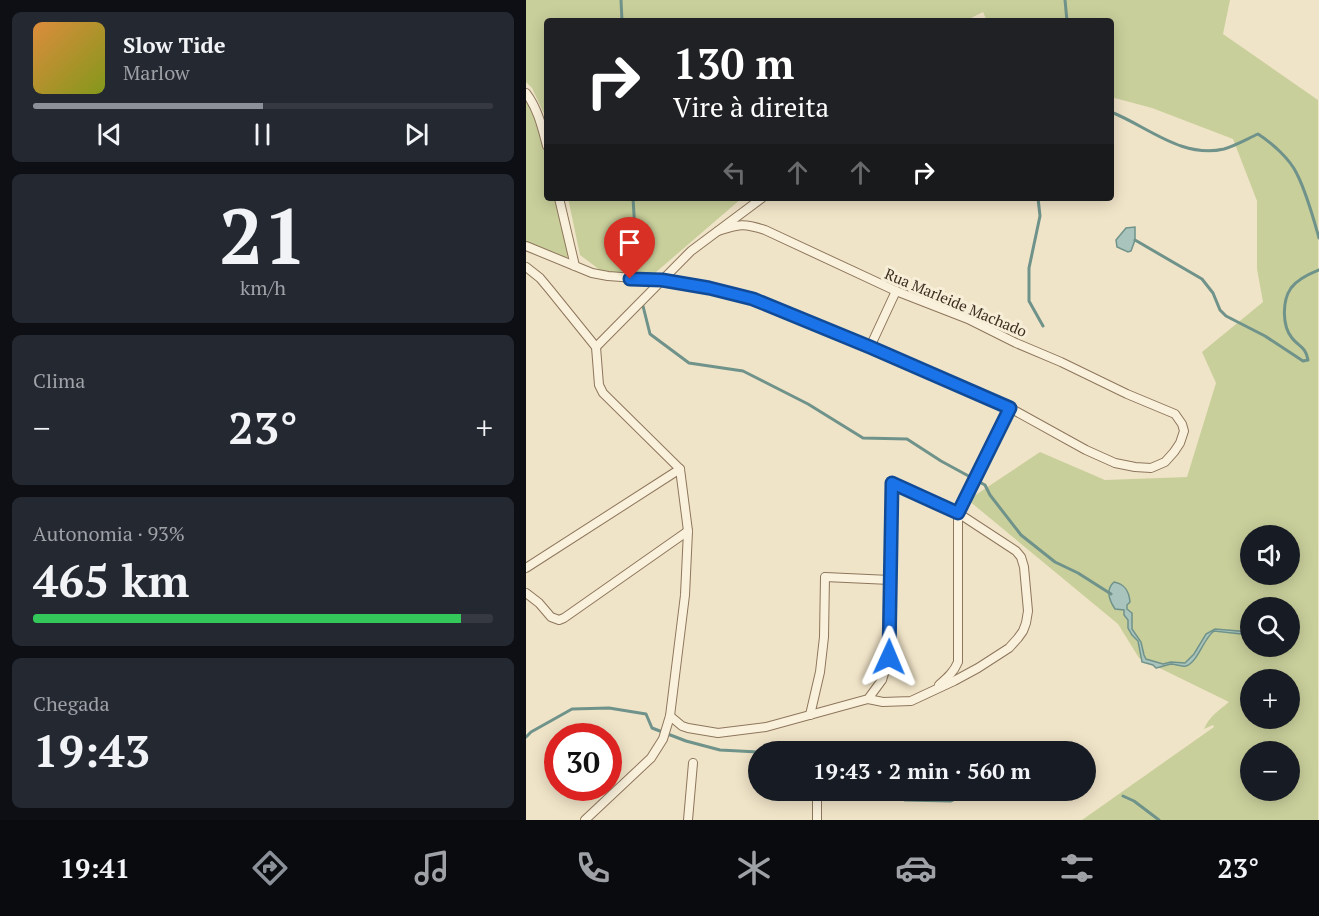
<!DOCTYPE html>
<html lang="pt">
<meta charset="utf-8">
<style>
:root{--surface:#171b24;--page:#242831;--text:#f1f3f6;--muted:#9ea1a6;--line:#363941;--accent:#8c9099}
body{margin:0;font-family:"PT Serif",serif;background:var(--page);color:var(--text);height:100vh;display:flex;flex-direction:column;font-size:22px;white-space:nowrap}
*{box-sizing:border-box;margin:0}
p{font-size:20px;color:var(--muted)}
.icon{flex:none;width:33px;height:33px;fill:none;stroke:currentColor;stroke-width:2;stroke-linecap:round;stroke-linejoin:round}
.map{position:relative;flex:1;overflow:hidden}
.side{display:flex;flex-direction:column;gap:12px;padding:12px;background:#0d0f14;width:526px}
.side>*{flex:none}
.guide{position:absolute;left:18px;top:18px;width:570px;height:183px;border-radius:6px;box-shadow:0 3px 15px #0003;background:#202124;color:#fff;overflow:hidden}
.controls{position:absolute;left:714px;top:525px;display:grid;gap:12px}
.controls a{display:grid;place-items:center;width:60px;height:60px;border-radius:50%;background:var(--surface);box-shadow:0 3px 15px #0003;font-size:30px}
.speed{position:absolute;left:18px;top:723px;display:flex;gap:12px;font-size:30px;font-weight:700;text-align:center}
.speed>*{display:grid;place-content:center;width:78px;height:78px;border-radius:50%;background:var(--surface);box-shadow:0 3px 15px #0003;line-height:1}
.speed .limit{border:9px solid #d22;background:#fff;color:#111}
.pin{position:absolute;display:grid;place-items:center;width:51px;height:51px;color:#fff;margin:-62px -26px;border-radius:50% 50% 50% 0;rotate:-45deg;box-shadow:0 0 6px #0007}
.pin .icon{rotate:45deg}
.me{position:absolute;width:66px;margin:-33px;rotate:1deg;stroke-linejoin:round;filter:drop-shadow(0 0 4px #0008)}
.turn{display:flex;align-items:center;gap:21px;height:126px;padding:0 30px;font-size:27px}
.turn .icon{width:78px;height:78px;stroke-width:2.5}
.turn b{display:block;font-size:42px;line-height:51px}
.lanes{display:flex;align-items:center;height:57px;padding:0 30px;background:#0003;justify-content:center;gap:30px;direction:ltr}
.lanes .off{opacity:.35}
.big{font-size:45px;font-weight:700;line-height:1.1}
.side .widget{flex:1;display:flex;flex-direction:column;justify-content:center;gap:9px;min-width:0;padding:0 21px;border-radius:9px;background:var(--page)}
.side .dial{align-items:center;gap:0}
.dial b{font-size:78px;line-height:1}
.song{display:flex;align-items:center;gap:18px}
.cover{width:72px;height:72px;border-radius:9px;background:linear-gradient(135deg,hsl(30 70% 55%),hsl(70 70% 35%))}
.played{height:6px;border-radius:3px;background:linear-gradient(90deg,var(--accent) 50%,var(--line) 50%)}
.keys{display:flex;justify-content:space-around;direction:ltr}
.heat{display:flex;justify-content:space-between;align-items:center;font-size:33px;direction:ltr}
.charge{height:9px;border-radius:4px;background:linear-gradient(90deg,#34c759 93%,var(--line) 0)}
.trip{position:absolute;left:222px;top:741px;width:348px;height:60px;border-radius:30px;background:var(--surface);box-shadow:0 3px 15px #0003;font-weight:700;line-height:60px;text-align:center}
.tabs{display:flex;height:96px;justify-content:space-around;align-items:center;background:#090b0e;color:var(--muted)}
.tabs .icon{width:42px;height:42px}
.tabs .selected{color:var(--accent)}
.tabs b{font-size:27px;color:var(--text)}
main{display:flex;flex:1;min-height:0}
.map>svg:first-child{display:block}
</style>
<main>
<section class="side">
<div class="widget">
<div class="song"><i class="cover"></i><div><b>Slow Tide</b><p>Marlow</p></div></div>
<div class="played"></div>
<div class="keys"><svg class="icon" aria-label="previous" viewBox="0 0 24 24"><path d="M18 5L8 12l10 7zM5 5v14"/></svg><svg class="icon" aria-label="pause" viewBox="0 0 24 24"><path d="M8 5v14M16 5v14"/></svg><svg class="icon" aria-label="next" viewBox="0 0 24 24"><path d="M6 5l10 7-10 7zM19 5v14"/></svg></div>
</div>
<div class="widget dial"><b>21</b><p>km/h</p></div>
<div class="widget"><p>Clima</p>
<div class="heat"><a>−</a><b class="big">23°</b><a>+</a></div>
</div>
<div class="widget"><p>Autonomia · 93%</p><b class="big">465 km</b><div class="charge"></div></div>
<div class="widget"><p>Chegada</p><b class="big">19:43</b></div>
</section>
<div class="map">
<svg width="793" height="820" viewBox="0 0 793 820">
<rect width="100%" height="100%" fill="#f0e4c8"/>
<!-- green -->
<g fill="#c9cf9b" fill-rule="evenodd">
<path d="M0 0H704L697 34 792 100V820H556L688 727 687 725 678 729C683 717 693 710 703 702L613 658 592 624 442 500 514 452 579 480 661 477 690 383 676 352 737 302 731 269V201L707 139 626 108 585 97V21H461L457 12 439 21H21V120L6 88 0 82ZM724 536H764V574H724ZM724 608H764V646H724ZM724 680H764V718H724ZM724 752H764V790H724Z"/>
<polygon points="0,97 2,99 11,122 21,161 21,198 31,198 43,255 40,258 0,243"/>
<polygon points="42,198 216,198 129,273 82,276 54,255"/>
</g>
<!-- water -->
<g fill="#a9c4bc" stroke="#6f938a" stroke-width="1.5">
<polygon points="609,227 609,240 605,251 602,252 591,247 590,240 600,228"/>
<path d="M588 582C599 584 603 591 604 602L601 605V609L606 613V629L615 642 618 655 620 659 637 664 645 662 659 663 668 654 680 634 689 629 724 632V635L688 631C677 639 672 662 660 666 654 667 650 664 645 664 640 665 635 667 630 668L627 665 616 662 612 641 606 635 602 628V620L598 615V610L589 609C583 600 579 590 588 582Z"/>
</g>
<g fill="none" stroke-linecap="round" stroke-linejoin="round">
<!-- stream -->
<g stroke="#6f938a" stroke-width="3">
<polyline points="95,0 96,21"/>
<polyline points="539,0 541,21"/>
<path d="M585 112C621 126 656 159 698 149 709 146 721 139 732 134 746 143 764 159 771 174 781 194 787 217 793 238"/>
<polyline points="107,198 111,265"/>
<polyline points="512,198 514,216 503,268 503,301 517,326"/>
<path d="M609 240 676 279 687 293 694 310 700 316 739 336 777 361 782 360C780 347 773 347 766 338 756 326 756 301 765 288 771 280 783 274 793 270"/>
<polyline points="117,306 124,334 163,363 217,371 282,404 337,438 381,439 415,461 459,485 464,495 495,535 529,562 552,573 585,594"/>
<polyline points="0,737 5,732 46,709 83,708 120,714 126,728 160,741 194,750 232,752"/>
<polyline points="560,782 565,784"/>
<polyline points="366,790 379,800 425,801 449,790"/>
<polyline points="597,796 608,801 633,820"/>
</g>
<defs>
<g id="street">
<path d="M0 93C12 109 16 127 21 146"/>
<polyline points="33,198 49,266"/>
<path d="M0 246 66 273 82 276 136 280 183 288 204 292 247 306 484 408 560 450 589 463 609 467 625 468 639 462 648 452 654 443 658 431 656 424 649 414 601 394 535 362 490 343 442 319 370 291 239 230C218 223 213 224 192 231"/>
<polyline points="0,267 14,278 24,290 70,347 73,385 77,393 154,469 162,531 159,595 144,716 137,739 125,758 59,820"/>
<polyline points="70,347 165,251 236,198"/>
<polyline points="344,347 370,291"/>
<polyline points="0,568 154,469"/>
<polyline points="0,593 13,603 25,617 33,620 38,618 162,531"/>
<path d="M413 685C421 678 428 672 432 662V513L484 408"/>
<polyline points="284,715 294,672 298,637 299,577 364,580"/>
<polyline points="144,716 156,726 162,728 192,733 240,727 342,699 357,702 385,701 428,681 452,668 483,648 492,638 497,631 500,623 502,611 498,567 495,557 490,551 432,513 367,483 363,657 356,680 342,699"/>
<polyline points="291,790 291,820"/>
<polyline points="162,820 167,763"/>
</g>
</defs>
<!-- street casing -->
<use href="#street" stroke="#8d765c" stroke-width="10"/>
<!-- street -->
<use href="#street" stroke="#faf1dc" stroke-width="8"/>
</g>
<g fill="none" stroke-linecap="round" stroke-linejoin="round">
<defs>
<polyline id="route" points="104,279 136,280 183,288 227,299 344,347 484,408 432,513 366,483 363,657"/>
</defs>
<!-- route casing -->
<use href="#route" stroke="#114b97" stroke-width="15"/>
<!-- route -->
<use href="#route" stroke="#1a73e8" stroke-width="10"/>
</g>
<g text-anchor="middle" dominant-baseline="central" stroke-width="6" stroke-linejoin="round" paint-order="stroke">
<!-- street labels -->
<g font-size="15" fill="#3d2e20" stroke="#f7eed8">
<text transform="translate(430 302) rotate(23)">Rua Marleide Machado</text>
</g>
</g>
</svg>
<div class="controls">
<a><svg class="icon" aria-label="sound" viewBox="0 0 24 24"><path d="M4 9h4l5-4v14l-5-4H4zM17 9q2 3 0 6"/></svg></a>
<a><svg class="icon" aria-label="search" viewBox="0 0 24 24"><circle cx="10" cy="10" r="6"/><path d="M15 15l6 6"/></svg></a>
<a>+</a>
<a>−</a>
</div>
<div class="speed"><div class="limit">30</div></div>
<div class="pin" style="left:104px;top:279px;background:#d93025"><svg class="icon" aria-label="arrive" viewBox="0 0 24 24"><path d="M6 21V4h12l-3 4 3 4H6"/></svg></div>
<svg class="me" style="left:363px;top:657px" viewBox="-20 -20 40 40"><path d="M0-17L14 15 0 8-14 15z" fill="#1a73e8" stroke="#fff" stroke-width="4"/></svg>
<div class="trip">19:43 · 2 min · 560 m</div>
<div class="guide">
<div class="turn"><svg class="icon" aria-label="right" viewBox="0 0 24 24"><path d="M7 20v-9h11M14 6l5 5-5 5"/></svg><div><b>130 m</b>Vire à direita</div></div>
<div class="lanes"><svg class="icon off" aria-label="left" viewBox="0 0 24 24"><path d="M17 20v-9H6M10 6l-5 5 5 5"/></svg><svg class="icon off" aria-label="ahead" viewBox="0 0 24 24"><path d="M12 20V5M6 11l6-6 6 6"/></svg><svg class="icon off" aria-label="ahead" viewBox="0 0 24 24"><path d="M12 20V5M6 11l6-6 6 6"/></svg><svg class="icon" aria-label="right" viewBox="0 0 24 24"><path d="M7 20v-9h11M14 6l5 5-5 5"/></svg></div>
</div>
</div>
</main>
<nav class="tabs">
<b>19:41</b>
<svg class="icon selected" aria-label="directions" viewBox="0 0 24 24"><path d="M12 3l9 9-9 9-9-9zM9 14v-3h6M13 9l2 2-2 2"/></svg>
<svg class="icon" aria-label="music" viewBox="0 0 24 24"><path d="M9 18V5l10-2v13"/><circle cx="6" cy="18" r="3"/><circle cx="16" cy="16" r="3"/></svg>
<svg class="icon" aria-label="phone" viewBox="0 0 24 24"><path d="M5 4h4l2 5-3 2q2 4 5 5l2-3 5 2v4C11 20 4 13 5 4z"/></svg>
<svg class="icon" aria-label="climate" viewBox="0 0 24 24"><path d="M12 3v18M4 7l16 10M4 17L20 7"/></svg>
<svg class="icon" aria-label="car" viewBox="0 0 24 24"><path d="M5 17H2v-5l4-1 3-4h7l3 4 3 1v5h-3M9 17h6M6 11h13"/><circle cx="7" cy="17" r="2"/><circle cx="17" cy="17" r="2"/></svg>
<svg class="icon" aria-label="filters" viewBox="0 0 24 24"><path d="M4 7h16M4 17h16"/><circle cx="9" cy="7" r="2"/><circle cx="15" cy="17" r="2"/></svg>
<b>23°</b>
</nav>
